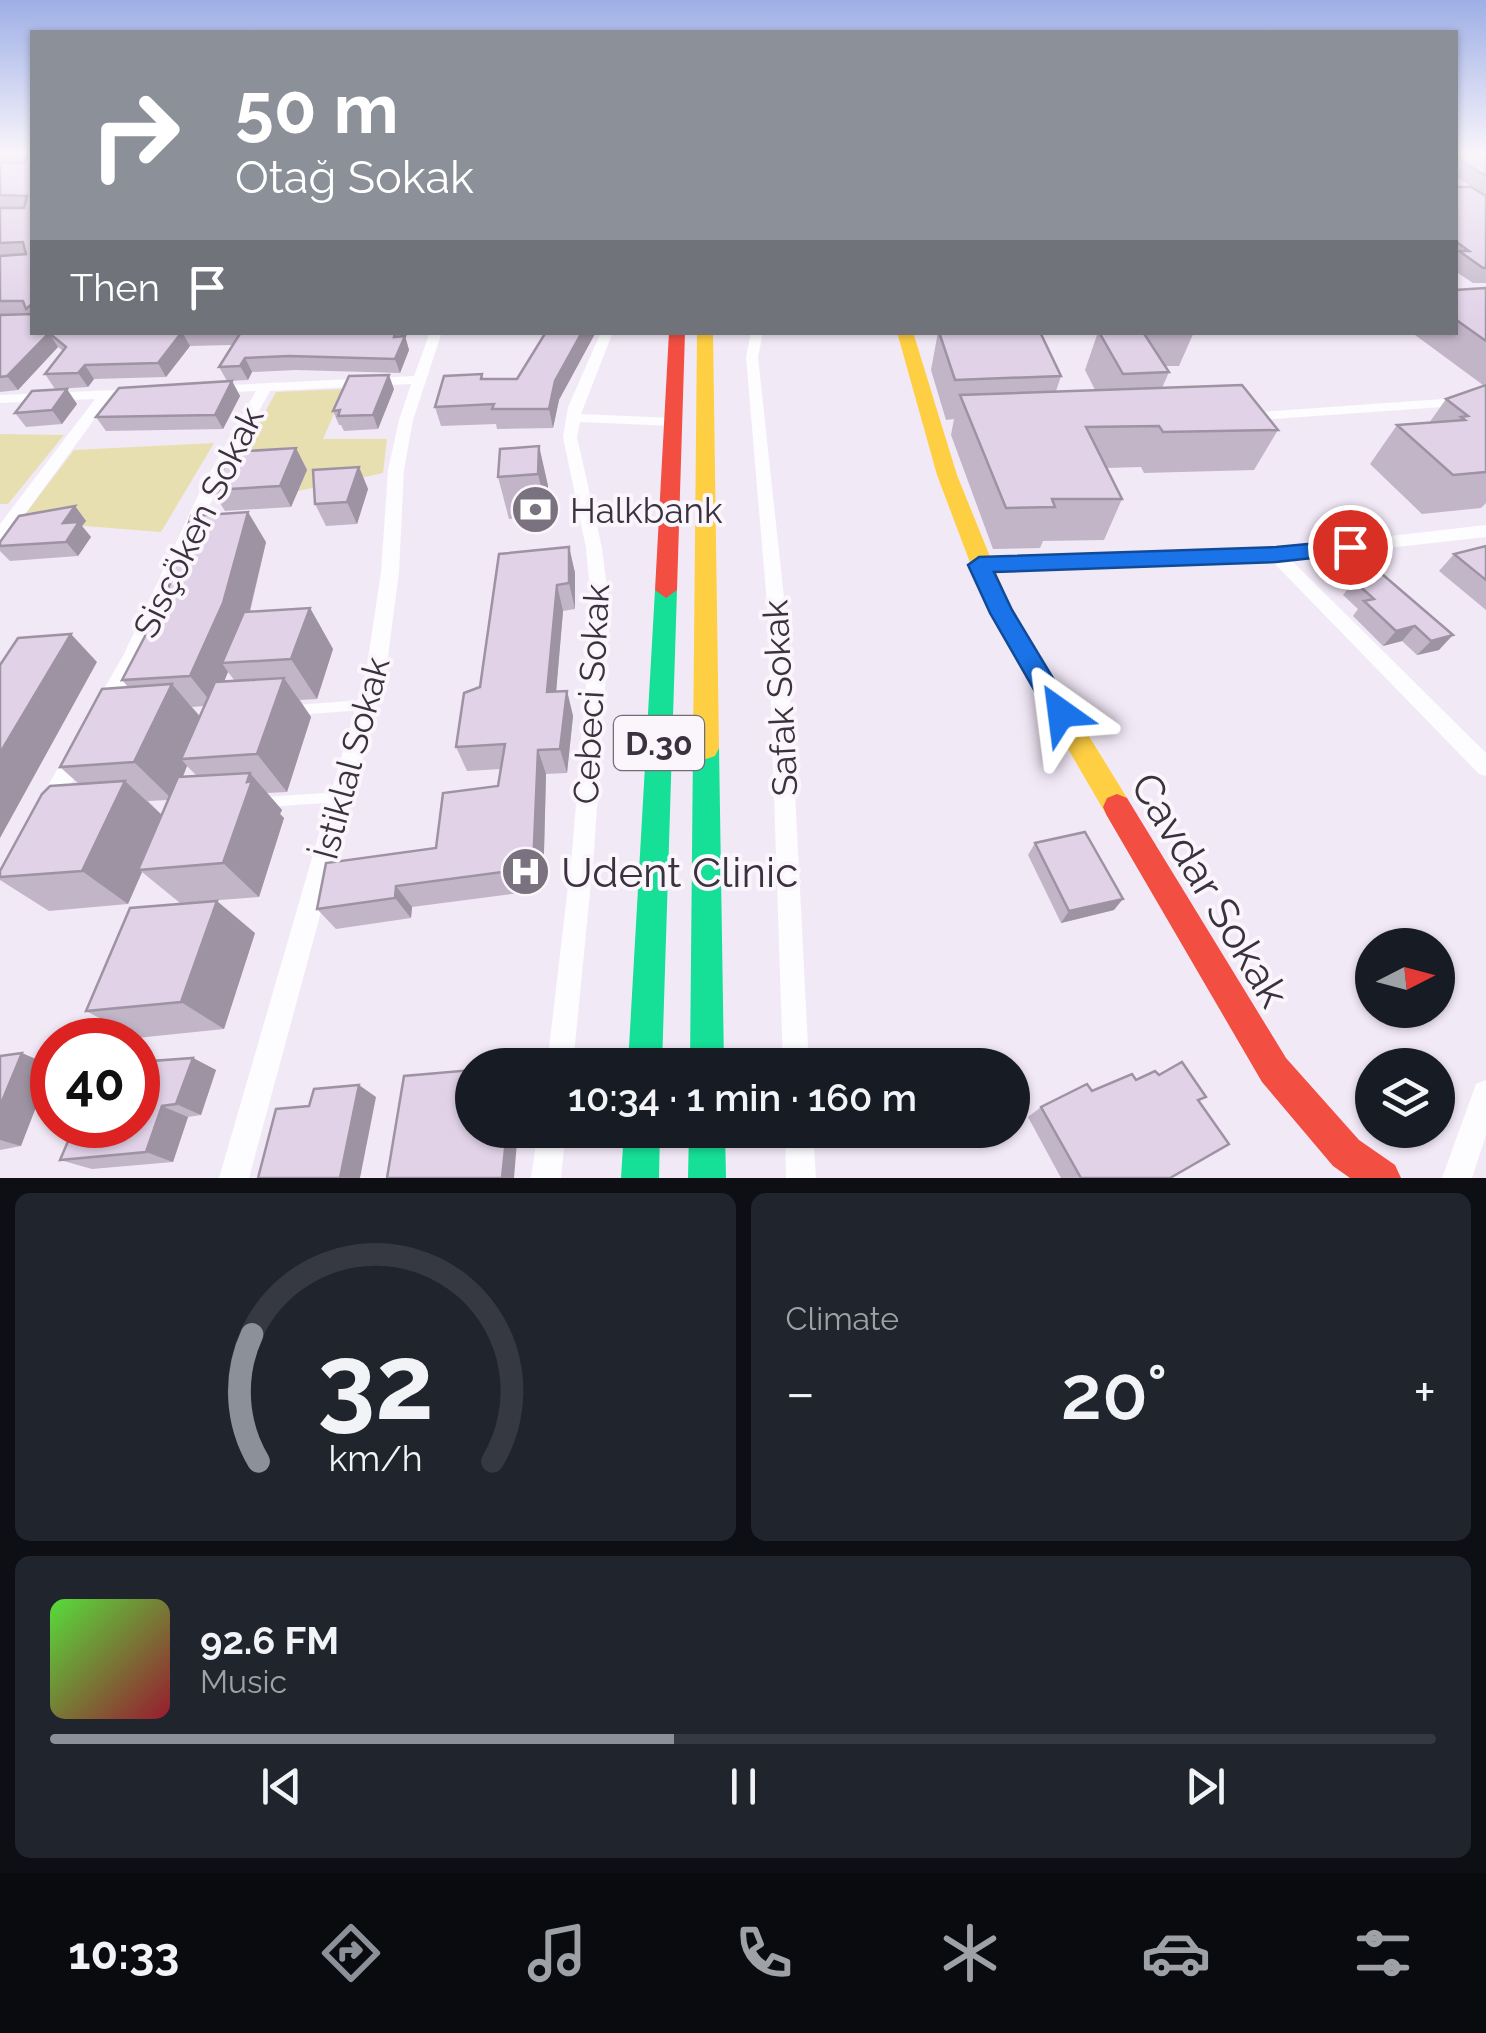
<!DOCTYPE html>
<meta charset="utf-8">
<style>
:root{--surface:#171b24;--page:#20242c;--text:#f1f3f6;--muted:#9ea1a6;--line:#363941;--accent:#8c9099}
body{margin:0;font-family:Raleway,sans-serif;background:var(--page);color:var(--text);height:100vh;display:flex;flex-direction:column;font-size:38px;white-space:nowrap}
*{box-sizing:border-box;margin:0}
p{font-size:32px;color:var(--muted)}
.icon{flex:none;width:55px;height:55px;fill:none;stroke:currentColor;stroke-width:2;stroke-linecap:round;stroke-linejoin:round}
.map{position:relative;height:1178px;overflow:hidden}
.side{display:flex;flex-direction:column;gap:15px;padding:15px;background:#0d0f14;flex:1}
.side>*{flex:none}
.guide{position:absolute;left:30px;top:30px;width:1428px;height:305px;border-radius:0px;box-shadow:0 2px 8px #0004;background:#8c9099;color:#fff;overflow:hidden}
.needle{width:65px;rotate:84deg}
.tools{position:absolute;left:1355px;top:928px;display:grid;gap:20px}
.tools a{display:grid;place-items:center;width:100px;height:100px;border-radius:50%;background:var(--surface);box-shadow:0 2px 8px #0004;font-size:50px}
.speed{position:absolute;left:30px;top:1018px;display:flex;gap:20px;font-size:50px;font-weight:700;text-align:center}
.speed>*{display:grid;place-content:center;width:130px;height:130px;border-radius:50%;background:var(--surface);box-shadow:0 2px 8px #0004;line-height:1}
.speed .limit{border:15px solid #d22;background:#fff;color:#111}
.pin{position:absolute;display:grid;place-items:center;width:85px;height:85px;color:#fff;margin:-42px;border:5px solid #fff;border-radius:50%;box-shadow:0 2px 10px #0007}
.me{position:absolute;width:110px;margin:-55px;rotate:329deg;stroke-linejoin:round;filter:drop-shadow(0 0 8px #0008)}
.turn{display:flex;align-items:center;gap:35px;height:210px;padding:0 40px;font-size:45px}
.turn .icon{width:130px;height:130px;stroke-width:2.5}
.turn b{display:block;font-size:70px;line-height:85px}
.then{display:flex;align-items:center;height:95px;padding:0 40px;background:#0003;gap:20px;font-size:38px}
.big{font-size:75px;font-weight:600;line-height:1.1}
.side .widget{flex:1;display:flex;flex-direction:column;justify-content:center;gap:15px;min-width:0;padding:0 35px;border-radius:15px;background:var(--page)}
.side .dial{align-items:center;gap:0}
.dial svg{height:260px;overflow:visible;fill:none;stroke:var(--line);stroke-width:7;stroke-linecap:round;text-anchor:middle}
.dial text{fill:var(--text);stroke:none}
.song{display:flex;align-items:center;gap:30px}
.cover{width:120px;height:120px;border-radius:15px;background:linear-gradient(135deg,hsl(110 70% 55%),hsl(350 70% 35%))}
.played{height:10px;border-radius:5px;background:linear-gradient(90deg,var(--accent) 45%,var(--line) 45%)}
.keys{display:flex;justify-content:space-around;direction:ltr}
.heat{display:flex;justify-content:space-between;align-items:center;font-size:55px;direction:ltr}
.side .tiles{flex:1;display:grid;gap:15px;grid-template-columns:1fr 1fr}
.widget:last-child{grid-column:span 2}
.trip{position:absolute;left:455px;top:1048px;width:575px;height:100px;border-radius:50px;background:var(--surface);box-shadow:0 2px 8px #0004;font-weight:600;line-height:100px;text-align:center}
.tab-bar{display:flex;height:160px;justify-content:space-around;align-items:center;background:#090b0e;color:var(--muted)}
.tab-bar .icon{width:70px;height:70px}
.tab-bar .selected{color:var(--accent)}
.tab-bar b{font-size:45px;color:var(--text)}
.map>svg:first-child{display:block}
</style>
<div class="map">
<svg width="1486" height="1178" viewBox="0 0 1486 1178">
<rect width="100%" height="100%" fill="#f2e9f7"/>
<!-- green -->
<g fill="#e7dfb0">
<polygon points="345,389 323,439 387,439 383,473 298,491 234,469 276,392"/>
<polygon points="0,434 64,435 8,504 0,504"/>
<polygon points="214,443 161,532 20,521 74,450"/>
</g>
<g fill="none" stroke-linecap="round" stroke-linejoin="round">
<!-- lane -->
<g stroke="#fdfcfe" stroke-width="10">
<polyline points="295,710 364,705"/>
<polyline points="265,802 340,797"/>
</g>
<!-- street -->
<g fill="#fdfcfe" fill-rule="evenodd">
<polygon points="430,332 442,332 413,420 404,470 399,572 386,672 249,1178 219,1178 366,672 381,572 388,470 399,420 411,384 270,391 218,487 141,657 110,714 103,716 96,714 93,708 124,654 202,487 256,391 215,393 210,392 210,386 414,376"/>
<polygon points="601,332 613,332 581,414 673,418 680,422 673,426 580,422 577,437 602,548 610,612 594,852 573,1065 547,1065 572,852 592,612 586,548 563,437 568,407"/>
<polygon points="751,332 763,332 758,357 786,616 809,1065 783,1065 768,616 746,357"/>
<polygon points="139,389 144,390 144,396 110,398 6,540 0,542 0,524 95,399 0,403 0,395"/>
<polygon points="1486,396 1486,404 1246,421 1239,417 1246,413"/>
<polygon points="1486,525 1486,537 1290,559 1486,753 1486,776 1479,774 1272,561 979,571 970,565 979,559 1276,549"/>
<polygon points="78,743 85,746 88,752 85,758 57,811 49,814 41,811 38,804 41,797 71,746"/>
<polygon points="1486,1080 1486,1135 1472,1178 1442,1178 1476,1084"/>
<polygon points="538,1130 566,1130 561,1178 531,1178"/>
<polygon points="785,1130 813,1130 816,1178 786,1178"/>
</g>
<!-- fast -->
<g fill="#16e098" fill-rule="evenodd">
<polygon points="666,582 677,590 662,1065 628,1065 655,590"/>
<polygon points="706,737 715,740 719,748 724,1065 690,1065 693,748 697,740"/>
<polygon points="624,1130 660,1130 659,1178 621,1178"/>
<polygon points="689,1130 725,1130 726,1178 688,1178"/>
</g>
<!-- slow -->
<g fill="#ffcf43" fill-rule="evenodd">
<polygon points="697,332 713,332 719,748 715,756 706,759 697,756 693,748"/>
<polygon points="897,332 913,332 957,475 1012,611 1127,798 1131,807 1127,816 1117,820 1107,816 989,613 937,475"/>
</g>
<!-- jam -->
<g fill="#f24e42" fill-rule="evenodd">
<polygon points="669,332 685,332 677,590 666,598 655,590"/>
<polygon points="1117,794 1127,798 1286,1058 1359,1140 1395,1165 1401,1178 1350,1178 1333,1166 1262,1082 1107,816 1103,807 1107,798"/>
</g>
</g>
<!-- wall -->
<g fill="#c2b5c8" fill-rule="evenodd">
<polygon points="0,156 32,156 32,332 397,332 399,337 405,336 409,350 400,373 296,370 252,372 248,380 227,381 219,367 233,345 190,346 166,377 94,379 88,387 55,389 45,374 63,351 58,347 18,390 0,392 0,208 24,208 0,207 0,162 25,162 0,161"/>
<polygon points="1455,156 1486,156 1486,283 1473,283 1455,271 1455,187 1483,194 1455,176"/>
<polygon points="1486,288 1486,384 1483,385 1411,332 1455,332 1455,290"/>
<polygon points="938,332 1040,332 1061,376 1056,391 1095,390 1085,370 1098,332 1194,332 1179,366 1164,366 1169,372 1162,388 1278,430 1254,470 1144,473 1141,467 1106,468 1122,499 1104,540 1043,541 1040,548 993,549 951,435 954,419 946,420 931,370"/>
<polygon points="482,374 483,379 559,400 553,428 497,429 496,424 441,426 435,407"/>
<polygon points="232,381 240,396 223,429 106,431 96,417"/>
<polygon points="1486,385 1486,503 1481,508 1422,514 1370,464 1397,425 1429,423 1446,399"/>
<polygon points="394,389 378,429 344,431 341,425 339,425 333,411"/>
<polygon points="77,404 62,424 26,427 15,413"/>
<polygon points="539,446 548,486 548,515 509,519 498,477"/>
<polygon points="296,448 307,470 291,507 225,511 212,490"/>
<polygon points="359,467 368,489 357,524 326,526 315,504"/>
<polygon points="75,506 86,521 82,526 91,537 78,556 10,561 0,551 0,542"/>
<path d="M266 542 250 612 310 608 333 649 317 699 300 700 311 717 287 792 267 793 282 810 280 814 284 818 259 897 180 903 142 872 128 904 49 911 0 880V871L79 784 60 767 128 687 122 680ZM228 672 235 681H224ZM204 706 200 716 192 707ZM187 766 197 776 183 777ZM168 800 162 815 148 801Z"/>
<polygon points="1486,546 1486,610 1439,571 1454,554"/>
<polygon points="569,547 575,573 575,609 563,611 556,691 567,691 573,716 567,773 546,774 543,890 412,907 411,918 336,929 317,909 436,848 498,786 501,769 467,771 456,747 480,687"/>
<polygon points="1382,574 1439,650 1417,655 1402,641 1383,646 1353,616 1358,609 1343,595 1354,581"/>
<polygon points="1035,843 1114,910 1061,923 1028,855"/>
<polygon points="255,933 224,1029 137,1038 86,1011"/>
<polygon points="0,1056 21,1146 0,1150"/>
<polygon points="193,1058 216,1070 201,1115 188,1117 173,1162 92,1169 60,1160"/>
<polygon points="1159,1075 1199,1101 1170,1178 1061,1178 1028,1117 1041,1107 1092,1091"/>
</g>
<!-- shaded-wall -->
<g fill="#9e93a2">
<polygon points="182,332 190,346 166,377 158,363"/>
<polygon points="582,332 596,332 559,400 553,428 549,409 555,381"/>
<polygon points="49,333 58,347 18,390 7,376"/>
<polygon points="405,336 409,350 400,373 395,359"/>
<polygon points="245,358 252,372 248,380 240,366"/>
<polygon points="85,365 94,379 88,387 78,373"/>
<polygon points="389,375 394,389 378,429 373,415"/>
<polygon points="232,381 240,396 223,429 215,415"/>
<polygon points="67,389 77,404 62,424 52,410"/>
<polygon points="539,446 548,486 548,515 538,474"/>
<polygon points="296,448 307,470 291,507 280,486"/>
<polygon points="359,467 368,489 357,524 347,502"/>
<polygon points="75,506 86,521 82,526 91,537 78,556 66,542 63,523"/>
<polygon points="248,512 266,542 244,634 222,663 228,672 214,706 190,676"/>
<polygon points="569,547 575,573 575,609 569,583"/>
<polygon points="557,585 563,611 554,717 547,692"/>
<polygon points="310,608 333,649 317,699 291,659"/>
<polygon points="1415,626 1402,641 1383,646 1396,631"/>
<polygon points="71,634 97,662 0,838 0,753"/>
<polygon points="1453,635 1439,650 1417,655 1431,641"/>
<polygon points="284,678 311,717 287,792 257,754"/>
<polygon points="172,684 206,724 181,759 187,766 173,800 134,762"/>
<polygon points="567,691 573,716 567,773 560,749"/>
<polygon points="538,750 546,774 543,890 533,868"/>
<polygon points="250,773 282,810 280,814 284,818 259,897 223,863"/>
<polygon points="125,781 165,818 138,870 142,872 128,904 82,871"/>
<polygon points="396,886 412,907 411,918 395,898"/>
<polygon points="1123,899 1114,910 1061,923 1069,911"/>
<polygon points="217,901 255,933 224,1029 181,1002"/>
<polygon points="22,1053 52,1066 21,1146 0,1140 0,1106"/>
<polygon points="193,1058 216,1070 201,1115 176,1104"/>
<polygon points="359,1085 376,1097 360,1178 340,1178"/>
<polygon points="162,1106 188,1117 173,1162 146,1152"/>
<polygon points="507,1130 518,1130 514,1178 502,1178"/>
</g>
<!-- building -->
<g fill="#e1d2e8" stroke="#9e93a2" stroke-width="2.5">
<polygon points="27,156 32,156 32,304 26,309 23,301 0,301 0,256 26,254 23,242 0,243 0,208 24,208 27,196 0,195 0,162 25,163"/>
<polygon points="1455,156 1486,156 1486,176 1455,157"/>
<polygon points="1455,187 1471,187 1486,196 1486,268 1483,268 1459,251 1469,251 1455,241"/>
<polygon points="1486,288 1486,341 1455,319 1455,290"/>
<polygon points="32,314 32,332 182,332 158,363 85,365 78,373 45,374 66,347 49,333 7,376 0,377 0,315"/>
<polygon points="241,332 395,332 394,337 405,336 395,359 289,356 245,358 240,366 219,367"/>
<polygon points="546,332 582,332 555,381 549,409 492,409 494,404 435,407 444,376 482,374 481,379 517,379"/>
<polygon points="939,332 1040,332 1061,376 955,380"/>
<polygon points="1099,332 1143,332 1169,372 1123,374"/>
<polygon points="389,375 373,415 338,416 340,410 333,411 349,376"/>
<polygon points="232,381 215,415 96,417 119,388"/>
<polygon points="1242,385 1278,430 1163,432 1159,426 1086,427 1122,499 1052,499 1055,507 1006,508 960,395"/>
<polygon points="1486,385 1486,472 1453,475 1397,425 1465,420 1461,417 1468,416 1446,399"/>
<polygon points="67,389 52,410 15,413 32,391"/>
<polygon points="539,446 538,474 498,477 500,449"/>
<polygon points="296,448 280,486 212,490 232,452"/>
<polygon points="359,467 347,502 315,504 313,470"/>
<polygon points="75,506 63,523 79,522 66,542 0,546 0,542 19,516"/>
<polygon points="248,512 223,603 190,676 122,680 166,596 191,516"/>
<polygon points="1486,546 1486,580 1454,554"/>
<polygon points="569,547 569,583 557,585 547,692 567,691 560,749 538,750 533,868 396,886 395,898 317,909 326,863 436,848 443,793 498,786 505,744 456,747 464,693 480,687 499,554"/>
<polygon points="1382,574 1453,635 1431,641 1415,626 1396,631 1364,601 1374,599 1354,581"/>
<polygon points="310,608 291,659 222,663 244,612"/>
<polygon points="71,634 0,753 0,665 18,638"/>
<polygon points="284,678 257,754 181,759 215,682"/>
<polygon points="172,684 134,762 60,767 102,689"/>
<polygon points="250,773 247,782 252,781 223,863 138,870 178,777"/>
<polygon points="125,781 82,871 0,877 0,871 42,794 50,786"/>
<polygon points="1085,832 1123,899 1069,911 1035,843"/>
<polygon points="217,901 181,1002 86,1011 130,908"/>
<polygon points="22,1053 0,1106 0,1056"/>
<polygon points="193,1058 176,1104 162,1106 146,1152 60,1160 75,1125 138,1125 138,1062"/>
<polygon points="1182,1062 1206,1097 1198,1100 1229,1144 1170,1178 1081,1178 1041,1107 1087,1084 1092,1091 1132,1074 1136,1080 1155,1071 1159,1075"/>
<polygon points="472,1070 472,1130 507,1130 502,1178 387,1178 404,1076"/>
<polygon points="359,1085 340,1178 258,1178 276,1109 309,1106 314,1089"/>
</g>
<!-- sky -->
<linearGradient id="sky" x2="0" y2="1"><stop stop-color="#9eafe6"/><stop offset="0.48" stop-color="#f9f5fb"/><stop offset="1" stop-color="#f9f5fb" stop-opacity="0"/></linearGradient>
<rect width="1486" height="320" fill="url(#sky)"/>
<!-- route -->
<polygon fill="#1a73e8" stroke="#114b97" stroke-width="2.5" points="1350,540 1358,542 1361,547 1358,553 1276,562 994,572 1012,610 1074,713 1070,721 1061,724 1052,721 990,613 968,565 979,557 1276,547"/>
<!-- icons -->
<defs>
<symbol id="bank-disc" viewBox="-11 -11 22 22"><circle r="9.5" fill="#7a727f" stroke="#faf6fc"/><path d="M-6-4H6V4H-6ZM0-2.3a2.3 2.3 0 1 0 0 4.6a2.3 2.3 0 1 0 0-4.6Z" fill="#fff"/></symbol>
<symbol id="hospital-disc" viewBox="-11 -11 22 22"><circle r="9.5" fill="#7a727f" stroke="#faf6fc"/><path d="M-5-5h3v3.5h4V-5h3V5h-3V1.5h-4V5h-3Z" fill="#fff"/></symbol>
</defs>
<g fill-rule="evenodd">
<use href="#bank-disc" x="508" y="482" width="55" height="55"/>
<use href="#hospital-disc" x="498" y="844" width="55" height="55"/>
</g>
<g text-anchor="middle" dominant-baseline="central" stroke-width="8" stroke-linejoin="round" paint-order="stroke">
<!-- shield labels -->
<rect fill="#faf6fc" stroke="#746d77" stroke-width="2.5" x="614" y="716" width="90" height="54" rx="8"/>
<g font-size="32" font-weight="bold" fill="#3a323e">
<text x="659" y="743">D.30</text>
</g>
<!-- poi labels -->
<g font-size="35" fill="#3a323e" stroke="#faf6fc" text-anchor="start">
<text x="570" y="510">Halkbank</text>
</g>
<!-- street labels -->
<g font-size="35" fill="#3a323e" stroke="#faf6fc">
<text transform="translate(198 522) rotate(-64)">Sisçöken Sokak</text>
<text transform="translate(591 694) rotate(-87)">Cebeci Sokak</text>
<text transform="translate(780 698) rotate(-93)">Safak Sokak</text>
<text transform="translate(351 758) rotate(-75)">İstiklal Sokak</text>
</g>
<!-- near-poi labels -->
<g font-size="42" fill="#3a323e" stroke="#faf6fc" text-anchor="start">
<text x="561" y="872">Udent Clinic</text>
</g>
<!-- near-street labels -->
<g font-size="42" fill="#3a323e" stroke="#faf6fc">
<text transform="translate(1210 890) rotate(59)">Cavdar Sokak</text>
</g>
</g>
</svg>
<div class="tools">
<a><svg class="needle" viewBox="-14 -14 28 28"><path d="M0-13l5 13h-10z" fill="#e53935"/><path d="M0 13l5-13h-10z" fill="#9ea1a6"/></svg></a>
<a><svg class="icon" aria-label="layers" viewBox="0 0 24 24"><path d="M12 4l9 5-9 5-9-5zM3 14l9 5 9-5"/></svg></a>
</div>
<div class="speed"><div class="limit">40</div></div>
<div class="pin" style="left:1350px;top:547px;background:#d93025"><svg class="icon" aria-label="arrive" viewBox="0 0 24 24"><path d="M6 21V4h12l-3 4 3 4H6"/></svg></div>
<svg class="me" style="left:1061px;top:713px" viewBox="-20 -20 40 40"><path d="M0-17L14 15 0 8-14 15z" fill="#1a73e8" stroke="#fff" stroke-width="4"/></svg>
<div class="trip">10:34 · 1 min · 160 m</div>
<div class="guide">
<div class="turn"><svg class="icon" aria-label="right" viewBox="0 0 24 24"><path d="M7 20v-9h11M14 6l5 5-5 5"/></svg><div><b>50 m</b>Otağ Sokak</div></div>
<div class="then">Then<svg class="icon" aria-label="arrive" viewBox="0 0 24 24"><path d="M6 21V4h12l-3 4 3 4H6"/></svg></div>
</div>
</div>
<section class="side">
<div class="tiles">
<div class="widget dial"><svg viewBox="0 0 100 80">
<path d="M14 69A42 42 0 1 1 86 69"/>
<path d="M14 69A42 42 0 0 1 12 30" stroke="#8c9099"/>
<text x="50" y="56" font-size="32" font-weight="700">32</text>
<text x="50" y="72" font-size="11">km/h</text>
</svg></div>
<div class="widget"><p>Climate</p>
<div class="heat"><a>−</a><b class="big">20°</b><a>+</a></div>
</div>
<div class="widget">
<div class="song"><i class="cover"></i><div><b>92.6 FM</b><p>Music</p></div></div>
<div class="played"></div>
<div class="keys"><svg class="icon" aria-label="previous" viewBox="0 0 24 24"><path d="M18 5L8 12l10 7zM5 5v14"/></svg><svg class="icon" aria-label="pause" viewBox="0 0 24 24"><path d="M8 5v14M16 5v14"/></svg><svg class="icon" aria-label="next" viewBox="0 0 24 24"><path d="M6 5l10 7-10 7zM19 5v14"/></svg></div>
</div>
</div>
</section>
<nav class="tab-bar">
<b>10:33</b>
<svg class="icon selected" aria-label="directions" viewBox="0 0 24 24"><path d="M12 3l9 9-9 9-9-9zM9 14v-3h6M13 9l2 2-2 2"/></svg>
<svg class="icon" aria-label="music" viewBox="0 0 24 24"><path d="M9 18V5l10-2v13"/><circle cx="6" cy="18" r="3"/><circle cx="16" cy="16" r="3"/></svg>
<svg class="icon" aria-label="phone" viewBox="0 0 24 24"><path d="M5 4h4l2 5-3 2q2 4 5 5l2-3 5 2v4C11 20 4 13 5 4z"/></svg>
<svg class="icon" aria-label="climate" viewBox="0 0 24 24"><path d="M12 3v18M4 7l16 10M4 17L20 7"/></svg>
<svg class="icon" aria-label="car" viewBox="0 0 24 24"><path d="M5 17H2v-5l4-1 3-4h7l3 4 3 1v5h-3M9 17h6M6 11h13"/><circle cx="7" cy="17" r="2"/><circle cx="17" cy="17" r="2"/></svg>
<svg class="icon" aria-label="filters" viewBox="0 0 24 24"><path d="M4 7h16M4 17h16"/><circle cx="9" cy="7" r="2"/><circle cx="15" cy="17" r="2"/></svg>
</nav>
